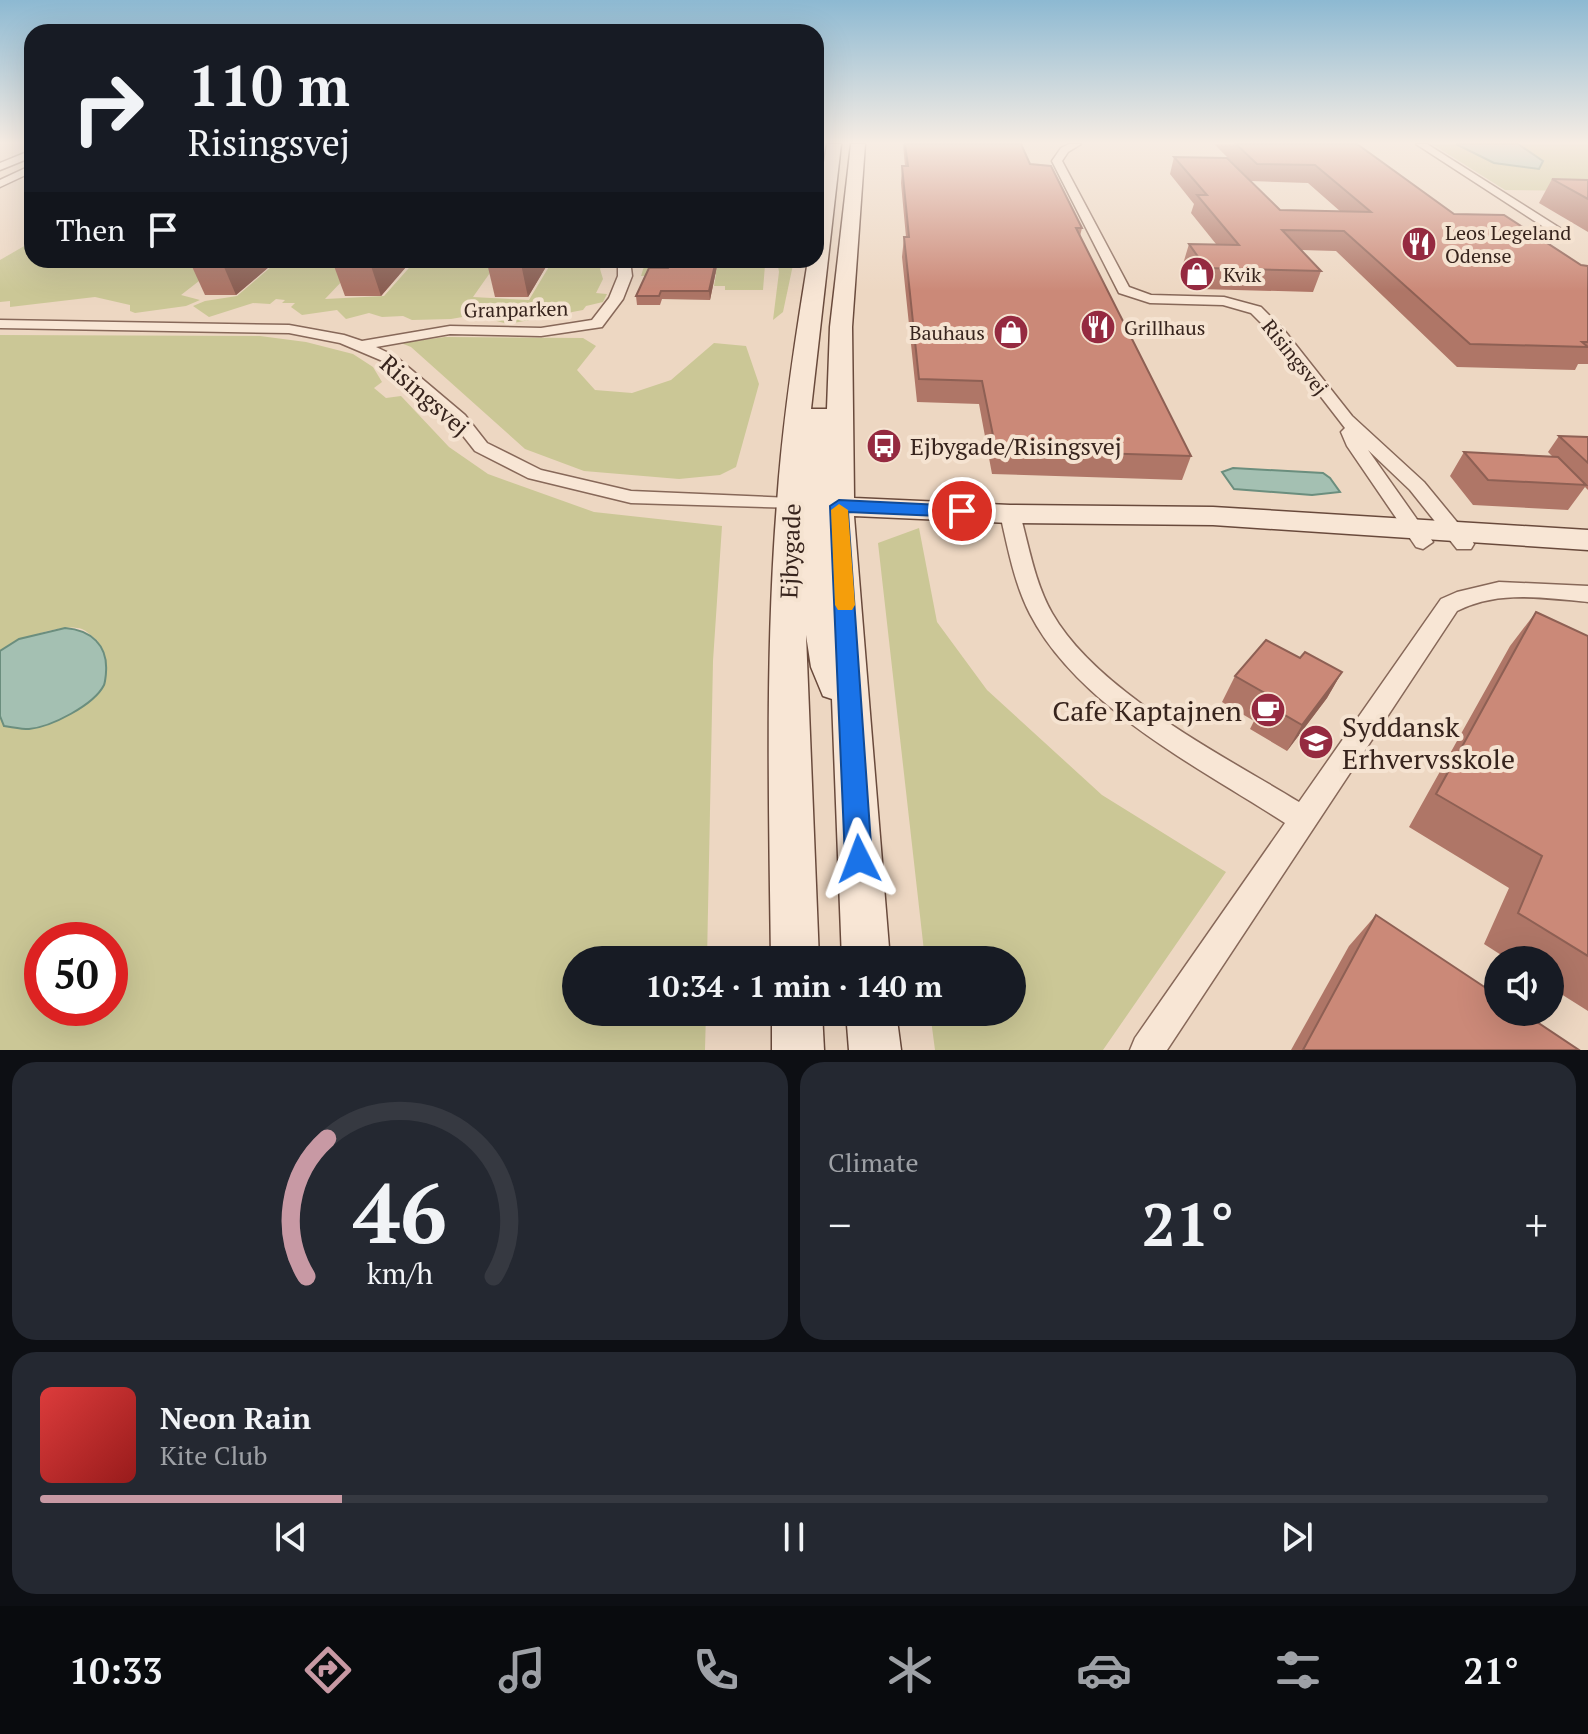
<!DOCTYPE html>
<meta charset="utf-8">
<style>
:root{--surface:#171b24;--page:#242831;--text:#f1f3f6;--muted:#9ea1a6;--line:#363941;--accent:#c899a4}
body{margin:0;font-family:"PT Serif",serif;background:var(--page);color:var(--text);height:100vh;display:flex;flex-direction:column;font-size:30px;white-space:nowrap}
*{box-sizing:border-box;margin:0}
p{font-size:26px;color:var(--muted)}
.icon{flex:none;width:44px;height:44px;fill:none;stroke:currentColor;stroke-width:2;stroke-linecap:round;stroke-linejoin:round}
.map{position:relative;height:1050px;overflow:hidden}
.drawer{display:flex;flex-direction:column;gap:12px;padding:12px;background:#0d0f14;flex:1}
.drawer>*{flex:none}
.hud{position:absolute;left:24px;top:24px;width:800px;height:244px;border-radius:24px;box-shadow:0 8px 32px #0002;background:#171b24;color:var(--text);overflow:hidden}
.fabs{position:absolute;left:1484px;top:946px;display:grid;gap:16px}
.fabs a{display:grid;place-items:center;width:80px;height:80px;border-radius:50%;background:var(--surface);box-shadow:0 8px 32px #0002;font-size:40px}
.speed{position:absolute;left:24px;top:922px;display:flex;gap:16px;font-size:40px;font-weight:700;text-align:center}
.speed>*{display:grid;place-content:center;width:104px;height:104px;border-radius:50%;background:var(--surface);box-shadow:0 8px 32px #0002;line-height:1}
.speed .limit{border:12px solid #d22;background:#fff;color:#111}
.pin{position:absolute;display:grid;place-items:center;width:68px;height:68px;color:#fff;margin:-34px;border:4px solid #fff;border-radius:50%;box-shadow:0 2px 8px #0007}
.me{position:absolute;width:88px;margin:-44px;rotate:357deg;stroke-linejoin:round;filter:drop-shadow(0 0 6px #0008)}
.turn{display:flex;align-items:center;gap:28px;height:168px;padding:0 32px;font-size:36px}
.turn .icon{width:104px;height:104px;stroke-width:2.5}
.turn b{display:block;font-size:56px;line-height:68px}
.then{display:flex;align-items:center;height:76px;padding:0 32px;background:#0003;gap:16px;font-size:30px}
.big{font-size:60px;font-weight:600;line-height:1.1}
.drawer .tile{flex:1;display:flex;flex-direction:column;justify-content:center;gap:12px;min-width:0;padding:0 28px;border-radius:24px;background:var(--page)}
.drawer .dial{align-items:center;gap:0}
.dial svg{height:208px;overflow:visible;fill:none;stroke:var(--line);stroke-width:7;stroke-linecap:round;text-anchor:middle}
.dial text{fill:var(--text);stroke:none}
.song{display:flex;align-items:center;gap:24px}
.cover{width:96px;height:96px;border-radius:12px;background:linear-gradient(135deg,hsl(0 70% 55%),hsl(0 70% 35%))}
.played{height:8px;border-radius:4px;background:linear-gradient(90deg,var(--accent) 20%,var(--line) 20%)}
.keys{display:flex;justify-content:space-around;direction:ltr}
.heat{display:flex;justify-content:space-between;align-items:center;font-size:44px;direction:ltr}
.drawer .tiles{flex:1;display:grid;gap:12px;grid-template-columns:1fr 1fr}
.tile:last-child{grid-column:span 2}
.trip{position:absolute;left:562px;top:946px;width:464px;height:80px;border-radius:40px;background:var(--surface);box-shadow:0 8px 32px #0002;font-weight:600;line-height:80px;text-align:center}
.tabs{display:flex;height:128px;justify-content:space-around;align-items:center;background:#090b0e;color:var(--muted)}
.tabs .icon{width:56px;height:56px}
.tabs .selected{color:var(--accent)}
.tabs b{font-size:36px;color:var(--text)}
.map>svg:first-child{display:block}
</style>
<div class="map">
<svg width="1588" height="1050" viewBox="0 0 1588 1050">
<rect width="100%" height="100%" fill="#edd7c2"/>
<!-- green -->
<g fill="#cbc796" fill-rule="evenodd">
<polygon points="1432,144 1588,144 1588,191 1505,190"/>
<polygon points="26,245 32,245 32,260 226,260 181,295 200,300 186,306 135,313 130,311 130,305 95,297 10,307 10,301 0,302 0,260"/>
<polygon points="279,260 362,260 325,299 384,296 416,260 499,260 473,297 529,300 553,260 604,260 600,269 603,279 596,293 607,294 603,302 586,306 583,310 508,324 474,315 451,319 412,320 403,316 382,317 369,313 346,319 337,310 302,315 291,307 295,303 282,303 285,300 276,299 270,304 253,303 209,317 193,306 205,301 237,296"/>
<polygon points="646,260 765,265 763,290 725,290 725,286 714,286 716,274 641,276"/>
<polygon points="777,260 794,260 783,312 773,320 779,272"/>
<path d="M0 335 260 336 306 342 353 354 373 367 382 382 374 388 386 398 401 396 449 447 488 474 594 512 722 526 713 661 707 960H576V1012H706L705 1050H0V716L4 726C40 730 53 723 84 705L98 641C94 638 87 631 82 629 61 622 18 640 0 651ZM42 940H110V1008H42Z"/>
<polygon points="445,337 583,338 596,346 577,370 595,390 632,393 671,380 714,343 746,346 759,384 736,467 720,475 679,479 584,471 525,449 411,347 401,343"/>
<polygon points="919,528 937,622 987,690 1102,795 1226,872 1103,1050 935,1050 930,1012 1012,1012 1012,960 925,960 878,543"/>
</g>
<!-- water -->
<g fill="#a4c0b2" stroke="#6b8e7e" stroke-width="2">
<polygon points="1456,144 1518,144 1543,161 1539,169 1494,163"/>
<polygon points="1233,468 1323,473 1330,478 1340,492 1312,495 1234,489 1222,472"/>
<path d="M65 628C91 630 108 645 106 672 106 674 105 683 104 685 94 705 51 727 29 729 21 729 12 727 4 726L0 716V651L19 639Z"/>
</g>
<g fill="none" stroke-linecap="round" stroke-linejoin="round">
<defs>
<g id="street">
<polygon points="1069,144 1081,144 1068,152 1062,161 1129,287 1151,295 1224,297 1261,307 1284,330 1352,416 1424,482 1471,539 1474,544 1471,549 1457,549 1410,490 1368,450 1433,542 1423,549 1416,547 1347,446 1341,432 1345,428 1274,336 1251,313 1223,305 1150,303 1119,293 1052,161 1061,148"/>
<polygon points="1416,144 1427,144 1563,230 1553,233"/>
<polygon points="32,150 32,157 0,170 0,163"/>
<polygon points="32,165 32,172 0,187 0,180"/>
<polygon points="618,260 630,260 632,276 623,299 602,327 541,336 450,334 376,347 395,356 465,415 487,443 541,470 631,491 791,498 801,504 798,508 631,503 528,478 475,451 453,423 385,362 340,343 289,333 0,328 0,320 289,325 344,335 362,341 450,326 541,328 592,320 609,298 618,276"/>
<path d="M1010 508 1020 514C1029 547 1035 583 1052 613 1097 692 1224 756 1299 802L1441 599 1457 592 1499 582 1588 586V602C1543 598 1499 590 1457 611L1167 1050H1130L1135 1038 1285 823C1200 768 1078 707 1030 614 1014 583 1008 548 1000 514Z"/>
</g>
<g id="secondary">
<path d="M827 144H841L811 409H827L830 327 851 144H865L852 327 854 498 1010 505 1213 507 1588 530V550L1213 525 1010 523 854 516 890 960H842L832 699 823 696 811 667 806 635 819 960H771C769 808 765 654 777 503 782 428 793 353 805 279L808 260H816V211Z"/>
<polygon points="772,1012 822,1012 824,1050 772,1050"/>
<polygon points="846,1012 896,1012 901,1050 849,1050"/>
</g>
</defs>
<!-- street casing -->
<use href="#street" stroke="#876859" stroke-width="3"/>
<!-- secondary casing -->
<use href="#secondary" stroke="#694a3c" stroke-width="3"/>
<!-- street -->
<use href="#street" fill="#f8e6d5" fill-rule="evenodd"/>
<!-- secondary -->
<use href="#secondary" fill="#f8e6d5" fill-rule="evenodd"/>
</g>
<!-- wall -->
<g fill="#af7667">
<polygon points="903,144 1025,144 1021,145 1030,164 1082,228 1080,236 1191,456 1182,480 992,474 979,404 917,402 902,257 904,237 906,237 901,183 902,166 905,166"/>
<polygon points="1214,144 1357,144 1454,214 1581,265 1588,266 1588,364 1578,364 1575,370 1457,367 1336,251 1301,250 1321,271 1313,292 1199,289 1183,264 1189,244 1216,244 1191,213 1194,204 1170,174 1174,157 1280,210 1341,212 1308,183 1251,181"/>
<polygon points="1552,179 1588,180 1588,232 1539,203"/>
<polygon points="189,260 277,260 236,295 205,295"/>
<polygon points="412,260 381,296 345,296 334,266"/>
<polygon points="550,260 528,297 495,297 487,263"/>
<polygon points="717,266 710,300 662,299 660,305 637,305 636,296 668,268"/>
<polygon points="1559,436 1588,437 1588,490 1585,487 1568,510 1473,505 1450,476 1464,452 1553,457 1548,452"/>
<polygon points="1536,612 1588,636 1588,1011 1550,987 1550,960 1509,960 1484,944 1509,888 1409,827 1510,646"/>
<polygon points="1300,658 1342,672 1327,698 1287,751 1250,729 1254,721 1222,702 1235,676"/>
<polygon points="1376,915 1579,1050 1291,1050 1349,946"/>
</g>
<!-- shaded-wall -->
<g fill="#8e6054">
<polygon points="221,260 277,260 236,295"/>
<polygon points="377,260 412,260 381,296 371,266"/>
<polygon points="524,260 550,260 528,297 521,264"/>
<polygon points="716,260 717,266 710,300 709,291"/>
<polygon points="1342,672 1327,698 1287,751 1302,725"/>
</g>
<!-- building -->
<g fill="#cb8978" stroke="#8e6054" stroke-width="2">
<polygon points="905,144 1021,144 1030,164 1051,166 1082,228 1076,228 1191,456 996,450 982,381 919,379 904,237 909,237 902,166 908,166"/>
<polygon points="1236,144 1357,144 1454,214 1504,215 1581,265 1588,266 1588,342 1582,342 1588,347 1470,344 1344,231 1282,230 1321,271 1206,268 1189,244 1239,245 1197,195 1207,195 1174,157 1227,158 1280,210 1371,212 1315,165 1257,164"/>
<polygon points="1552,179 1588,180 1588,199"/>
<polygon points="341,260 377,260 371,266 334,266"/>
<polygon points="489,260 524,260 521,264 487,263"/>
<polygon points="671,260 716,260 709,291 661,291 659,296 636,296 649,268 668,268"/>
<polygon points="1559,436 1588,437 1588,463"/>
<polygon points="1464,452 1558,457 1586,485 1488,480"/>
<polygon points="1536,612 1588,636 1588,956 1518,913 1542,856 1436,794"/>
<polygon points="1266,640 1300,658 1305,652 1342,672 1302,725 1264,703 1270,696 1235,676"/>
<polygon points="1376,915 1498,996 1498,1012 1522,1012 1579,1050 1303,1050"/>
</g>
<!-- sky -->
<linearGradient id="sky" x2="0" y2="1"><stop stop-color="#8db9d2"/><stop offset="0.49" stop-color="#f7ede4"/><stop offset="1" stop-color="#f7ede4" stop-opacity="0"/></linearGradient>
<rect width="1588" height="291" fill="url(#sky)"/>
<!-- route -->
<polygon fill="#1a73e8" stroke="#114b97" stroke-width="2" points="839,500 962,506 971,511 962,517 848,512 872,859 868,868 859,872 849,868 845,859 830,506"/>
<!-- slow -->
<polygon fill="#f59e0b" points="839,504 848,510 855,605 852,610 838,610 835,605 831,510"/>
<!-- icons -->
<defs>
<symbol id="restaurant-disc" viewBox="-11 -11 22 22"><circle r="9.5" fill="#952a40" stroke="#f5e3d1"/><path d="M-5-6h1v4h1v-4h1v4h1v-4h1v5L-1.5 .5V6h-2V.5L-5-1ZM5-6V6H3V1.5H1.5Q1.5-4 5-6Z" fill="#fff"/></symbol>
<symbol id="shop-disc" viewBox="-11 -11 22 22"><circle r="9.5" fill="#952a40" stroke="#f5e3d1"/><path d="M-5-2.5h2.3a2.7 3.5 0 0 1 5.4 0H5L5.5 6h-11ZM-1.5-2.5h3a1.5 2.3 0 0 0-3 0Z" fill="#fff"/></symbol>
<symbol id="bus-disc" viewBox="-11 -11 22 22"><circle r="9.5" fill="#952a40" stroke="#f5e3d1"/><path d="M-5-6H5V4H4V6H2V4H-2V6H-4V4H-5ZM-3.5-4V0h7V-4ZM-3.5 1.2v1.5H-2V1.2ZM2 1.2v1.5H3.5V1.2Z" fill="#fff"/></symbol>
<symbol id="cafe-disc" viewBox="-11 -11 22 22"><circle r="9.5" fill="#952a40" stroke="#f5e3d1"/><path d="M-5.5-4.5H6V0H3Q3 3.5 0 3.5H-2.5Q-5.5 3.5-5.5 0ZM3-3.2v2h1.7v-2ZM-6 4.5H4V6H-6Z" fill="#fff"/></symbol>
<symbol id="university-disc" viewBox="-11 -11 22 22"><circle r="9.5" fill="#952a40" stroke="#f5e3d1"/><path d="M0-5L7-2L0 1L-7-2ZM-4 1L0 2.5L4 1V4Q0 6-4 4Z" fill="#fff"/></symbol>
</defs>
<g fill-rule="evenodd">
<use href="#restaurant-disc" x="1399" y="224" width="40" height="40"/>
<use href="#shop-disc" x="1177" y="254" width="40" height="40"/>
<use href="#restaurant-disc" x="1078" y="307" width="40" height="40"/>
<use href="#shop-disc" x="991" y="312" width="40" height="40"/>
<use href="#bus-disc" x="864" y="426" width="40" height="40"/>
<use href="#cafe-disc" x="1248" y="690" width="40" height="40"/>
<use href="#university-disc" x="1296" y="722" width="40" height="40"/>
</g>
<g text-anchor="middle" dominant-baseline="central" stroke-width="8" stroke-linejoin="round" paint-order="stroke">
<!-- far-poi labels -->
<g font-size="20" fill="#37241d" stroke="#f5e3d1" text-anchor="start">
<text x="1445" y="232">Leos Legeland<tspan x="1445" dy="23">Odense</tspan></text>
<text x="1223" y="274">Kvik</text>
<text x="1124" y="327">Grillhaus</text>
<text x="985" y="332" text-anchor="end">Bauhaus</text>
</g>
<!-- far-street labels -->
<g font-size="20" fill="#37241d" stroke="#f5e3d1">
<text transform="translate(516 309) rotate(-1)">Granparken</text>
<text transform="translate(1295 357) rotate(51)">Risingsvej</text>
</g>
<!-- street labels -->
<g font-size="24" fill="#37241d" stroke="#f5e3d1">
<text transform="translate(425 395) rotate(41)">Risingsvej</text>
<text transform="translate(790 551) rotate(-88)">Ejbygade</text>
</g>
<!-- poi labels -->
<g font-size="24" fill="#37241d" stroke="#f5e3d1" text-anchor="start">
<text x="910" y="446">Ejbygade/Risingsvej</text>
</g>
<!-- near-poi labels -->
<g font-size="28" fill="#37241d" stroke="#f5e3d1" text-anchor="end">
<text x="1242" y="710">Cafe Kaptajnen</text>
<text x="1342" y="726" text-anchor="start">Syddansk<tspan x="1342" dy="32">Erhvervsskole</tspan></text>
</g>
</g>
</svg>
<div class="fabs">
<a><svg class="icon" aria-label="sound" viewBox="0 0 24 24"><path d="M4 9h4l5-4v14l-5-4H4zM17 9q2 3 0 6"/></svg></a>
</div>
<div class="speed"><div class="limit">50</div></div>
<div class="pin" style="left:962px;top:511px;background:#d93025"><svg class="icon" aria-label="arrive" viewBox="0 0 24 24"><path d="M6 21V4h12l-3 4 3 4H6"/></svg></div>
<svg class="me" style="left:859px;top:859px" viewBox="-20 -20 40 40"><path d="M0-17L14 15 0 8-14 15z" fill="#1a73e8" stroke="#fff" stroke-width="4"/></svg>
<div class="trip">10:34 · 1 min · 140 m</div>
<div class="hud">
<div class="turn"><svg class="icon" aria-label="right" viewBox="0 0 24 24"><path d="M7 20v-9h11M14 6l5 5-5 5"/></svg><div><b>110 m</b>Risingsvej</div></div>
<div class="then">Then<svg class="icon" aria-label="arrive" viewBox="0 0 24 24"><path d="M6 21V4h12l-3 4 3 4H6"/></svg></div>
</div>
</div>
<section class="drawer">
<div class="tiles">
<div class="tile dial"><svg viewBox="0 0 100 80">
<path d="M14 69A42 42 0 1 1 86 69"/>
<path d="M14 69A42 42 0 0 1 22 16" stroke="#c899a4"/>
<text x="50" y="56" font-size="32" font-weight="700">46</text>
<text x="50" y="72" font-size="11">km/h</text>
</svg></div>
<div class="tile"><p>Climate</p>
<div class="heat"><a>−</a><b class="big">21°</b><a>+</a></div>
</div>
<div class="tile">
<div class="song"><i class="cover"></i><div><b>Neon Rain</b><p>Kite Club</p></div></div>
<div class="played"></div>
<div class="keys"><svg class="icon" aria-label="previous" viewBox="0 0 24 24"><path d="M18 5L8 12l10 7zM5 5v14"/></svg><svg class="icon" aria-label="pause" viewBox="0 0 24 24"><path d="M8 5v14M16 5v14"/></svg><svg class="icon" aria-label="next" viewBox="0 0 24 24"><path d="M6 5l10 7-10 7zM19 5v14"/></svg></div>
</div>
</div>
</section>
<nav class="tabs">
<b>10:33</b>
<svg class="icon selected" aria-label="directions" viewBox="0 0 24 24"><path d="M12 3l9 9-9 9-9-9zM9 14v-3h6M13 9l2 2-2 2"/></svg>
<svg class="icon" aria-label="music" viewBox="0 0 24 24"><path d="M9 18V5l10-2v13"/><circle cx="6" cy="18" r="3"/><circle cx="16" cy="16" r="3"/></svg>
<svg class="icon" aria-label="phone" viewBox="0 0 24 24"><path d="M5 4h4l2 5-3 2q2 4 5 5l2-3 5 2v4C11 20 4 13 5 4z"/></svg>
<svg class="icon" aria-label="climate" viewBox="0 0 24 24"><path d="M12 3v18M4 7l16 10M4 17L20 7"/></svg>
<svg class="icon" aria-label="car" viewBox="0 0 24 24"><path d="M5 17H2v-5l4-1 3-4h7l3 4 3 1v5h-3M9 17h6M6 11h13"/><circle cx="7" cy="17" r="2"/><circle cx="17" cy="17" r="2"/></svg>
<svg class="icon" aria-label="filters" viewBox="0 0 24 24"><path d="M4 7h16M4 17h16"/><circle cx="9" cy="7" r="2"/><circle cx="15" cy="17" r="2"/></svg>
<b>21°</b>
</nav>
